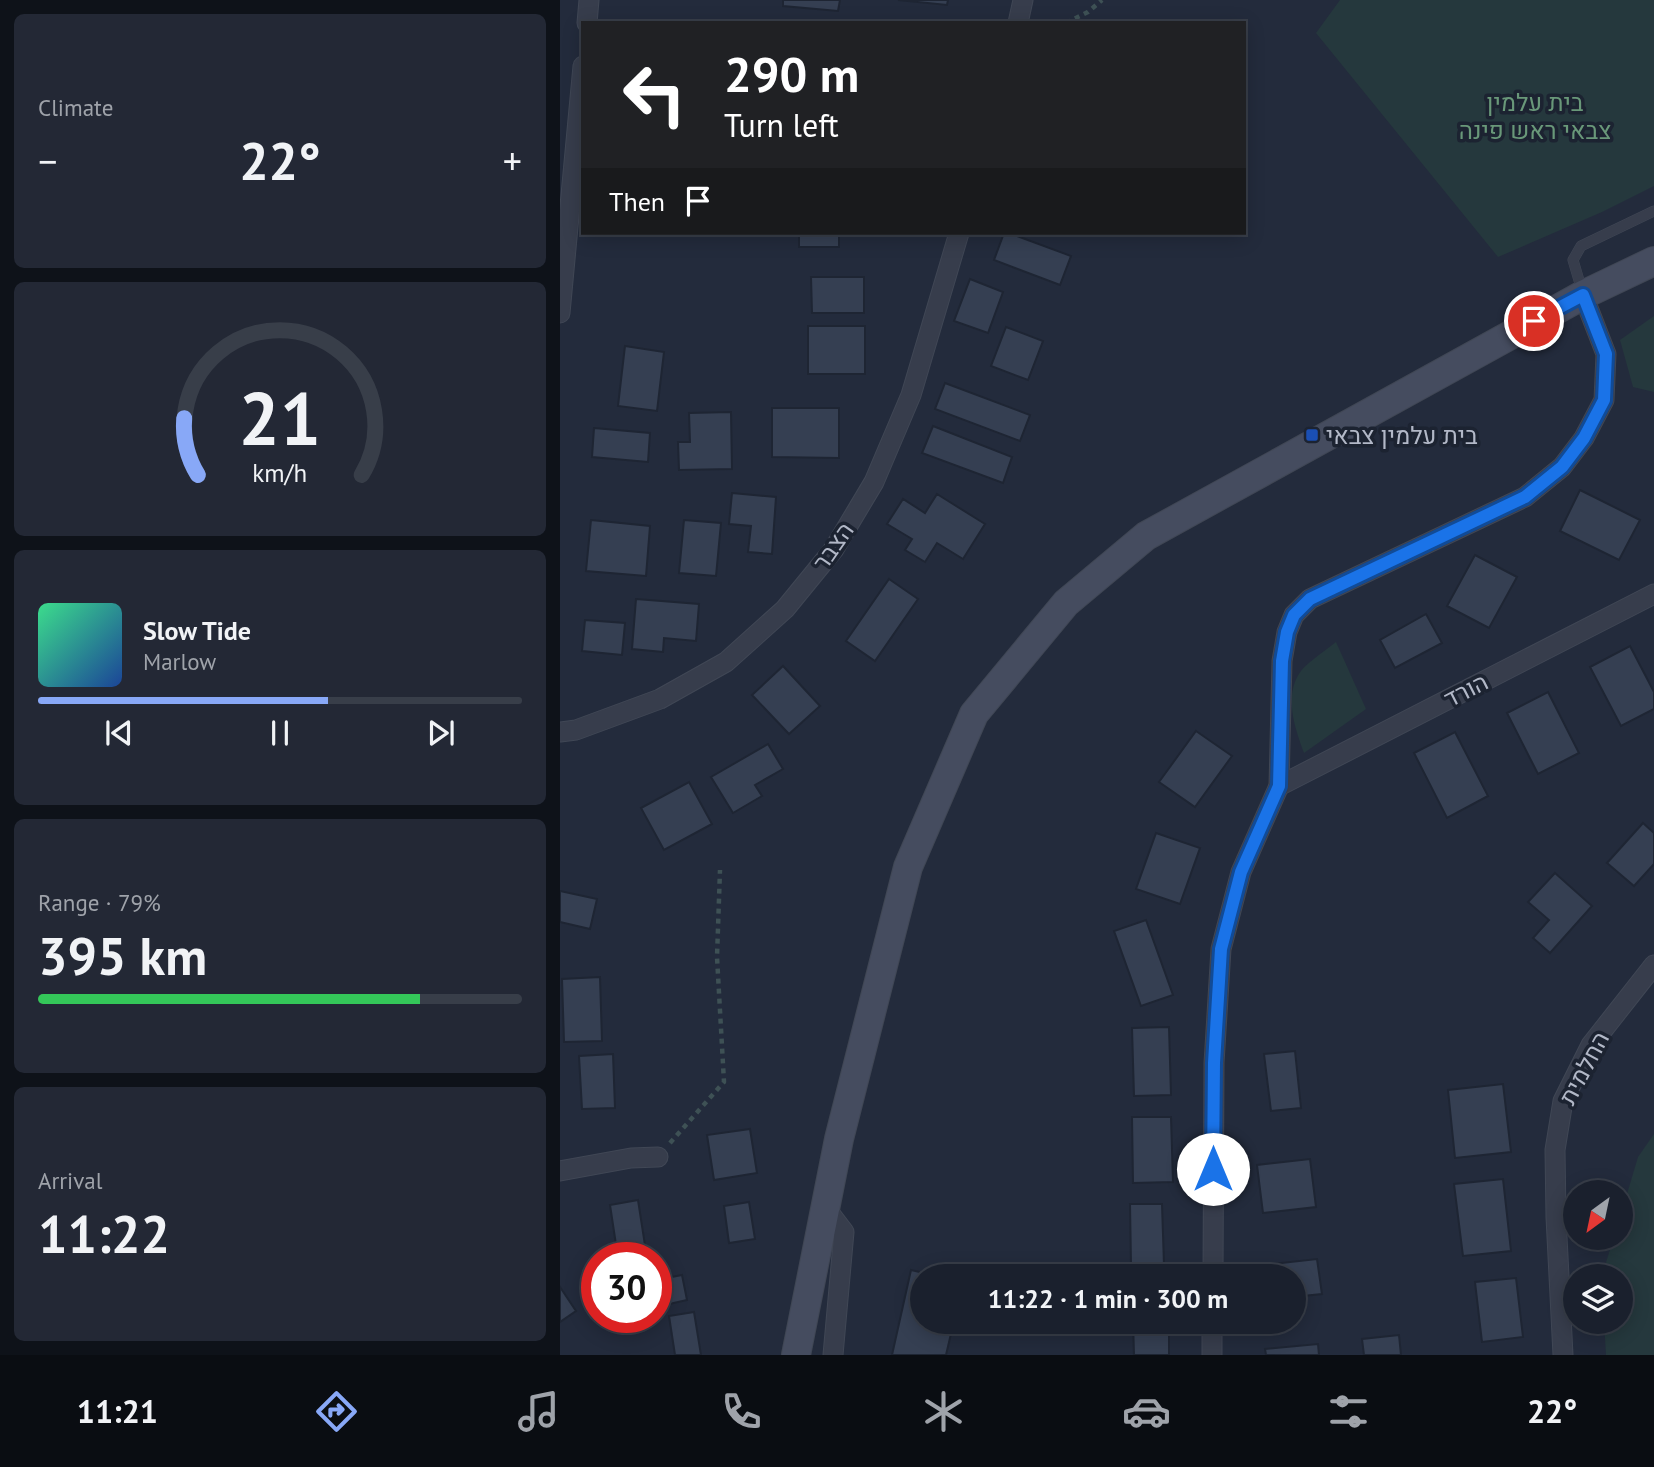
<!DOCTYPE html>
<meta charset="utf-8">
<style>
:root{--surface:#1a202d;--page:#232835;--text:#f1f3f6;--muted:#9fa3aa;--line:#383e49;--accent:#88a8f7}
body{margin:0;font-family:"PT Sans",Heebo,sans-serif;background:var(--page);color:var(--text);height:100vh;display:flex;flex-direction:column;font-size:26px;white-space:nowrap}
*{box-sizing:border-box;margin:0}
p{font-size:23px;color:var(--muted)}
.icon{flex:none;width:38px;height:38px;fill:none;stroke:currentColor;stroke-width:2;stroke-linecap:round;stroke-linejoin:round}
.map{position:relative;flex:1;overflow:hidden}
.panel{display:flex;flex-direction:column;gap:14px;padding:14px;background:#0e1219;width:560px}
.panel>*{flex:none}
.hud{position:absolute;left:21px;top:21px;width:665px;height:214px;border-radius:0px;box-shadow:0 4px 18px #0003,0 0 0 2px var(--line);background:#202124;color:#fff;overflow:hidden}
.needle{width:46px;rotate:213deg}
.controls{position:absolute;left:1003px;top:1180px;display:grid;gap:14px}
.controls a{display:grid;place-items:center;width:70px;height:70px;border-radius:50%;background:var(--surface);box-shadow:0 4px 18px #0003,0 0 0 2px var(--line);font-size:35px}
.speed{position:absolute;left:21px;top:1242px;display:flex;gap:14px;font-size:35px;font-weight:700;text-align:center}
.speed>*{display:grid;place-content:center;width:91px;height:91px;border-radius:50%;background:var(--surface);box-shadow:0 4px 18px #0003,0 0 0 2px var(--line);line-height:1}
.speed .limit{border:10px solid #d22;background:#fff;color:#111}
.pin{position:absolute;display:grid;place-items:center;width:60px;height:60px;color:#fff;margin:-30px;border:4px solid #fff;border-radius:50%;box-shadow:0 2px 7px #0007}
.me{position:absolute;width:77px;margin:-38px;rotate:0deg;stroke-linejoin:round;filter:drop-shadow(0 0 5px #0008)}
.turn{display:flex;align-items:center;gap:24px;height:147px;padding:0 28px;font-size:32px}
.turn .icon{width:91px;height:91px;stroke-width:2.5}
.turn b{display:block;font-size:49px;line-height:60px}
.then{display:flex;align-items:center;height:66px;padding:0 28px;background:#0003;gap:14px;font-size:26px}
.big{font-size:52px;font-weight:800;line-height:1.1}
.panel .card{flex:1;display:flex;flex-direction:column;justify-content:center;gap:10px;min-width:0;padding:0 24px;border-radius:10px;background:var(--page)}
.panel .dial{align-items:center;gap:0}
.dial svg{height:182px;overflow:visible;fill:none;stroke:var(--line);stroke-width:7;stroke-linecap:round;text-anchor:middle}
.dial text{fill:var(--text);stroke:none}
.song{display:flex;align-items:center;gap:21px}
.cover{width:84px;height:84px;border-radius:10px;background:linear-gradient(135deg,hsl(150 70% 55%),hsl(220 70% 35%))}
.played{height:7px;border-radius:4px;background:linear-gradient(90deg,var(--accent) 60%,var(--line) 60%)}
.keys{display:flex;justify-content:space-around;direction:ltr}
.heat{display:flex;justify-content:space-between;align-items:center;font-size:38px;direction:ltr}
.charge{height:10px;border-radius:5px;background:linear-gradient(90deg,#34c759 79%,var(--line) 0)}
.trip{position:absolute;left:350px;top:1264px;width:396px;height:70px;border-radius:35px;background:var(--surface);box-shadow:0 4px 18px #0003,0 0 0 2px var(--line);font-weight:800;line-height:70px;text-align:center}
.tabs{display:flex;height:112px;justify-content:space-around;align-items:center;background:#0a0d12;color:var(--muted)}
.tabs .icon{width:49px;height:49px}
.tabs .active{color:var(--accent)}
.tabs b{font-size:32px;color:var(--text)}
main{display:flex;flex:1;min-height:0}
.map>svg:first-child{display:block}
</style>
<main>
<section class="panel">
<div class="card"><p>Climate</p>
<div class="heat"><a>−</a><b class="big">22°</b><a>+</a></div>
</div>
<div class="card dial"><svg viewBox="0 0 100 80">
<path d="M14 69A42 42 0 1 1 86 69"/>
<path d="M14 69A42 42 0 0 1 8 44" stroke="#88a8f7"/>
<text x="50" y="56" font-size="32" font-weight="700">21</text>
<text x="50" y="72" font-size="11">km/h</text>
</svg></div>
<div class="card">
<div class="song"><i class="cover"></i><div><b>Slow Tide</b><p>Marlow</p></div></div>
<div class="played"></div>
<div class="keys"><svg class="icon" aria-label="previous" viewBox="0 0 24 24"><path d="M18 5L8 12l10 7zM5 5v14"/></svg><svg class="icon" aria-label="pause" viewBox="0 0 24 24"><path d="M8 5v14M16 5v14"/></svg><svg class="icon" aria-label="next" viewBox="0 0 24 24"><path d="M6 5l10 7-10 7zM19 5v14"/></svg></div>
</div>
<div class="card"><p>Range · 79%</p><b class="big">395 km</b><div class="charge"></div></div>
<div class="card"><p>Arrival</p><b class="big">11:22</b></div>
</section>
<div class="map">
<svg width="1094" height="1355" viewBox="0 0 1094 1355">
<rect width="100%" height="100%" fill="#232b3c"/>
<!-- green -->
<g fill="#25383d">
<polygon points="780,0 1094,0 1094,186 1042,212 938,257 756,33"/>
<polygon points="1094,316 1094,392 1073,387 1060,340"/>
<path d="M776 642 806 709 744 753C735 728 723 695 741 671 747 663 766 650 776 642Z"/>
<polygon points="1094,1134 1094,1355 1046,1355 1044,1321 1060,1321 1060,1276 1042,1275 1054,1237 1060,1237 1061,1214 1078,1157"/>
</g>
<!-- building -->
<g fill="#353f52" stroke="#1e2533" stroke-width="2">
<polygon points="223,0 280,0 278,11 223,6"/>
<polygon points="338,0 388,0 387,5"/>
<rect x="239" y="233" width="40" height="14"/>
<polygon points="444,233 449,233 511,256 500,285 434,260"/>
<polygon points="251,277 304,277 304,313 252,313"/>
<polygon points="410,279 443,292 428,333 394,321"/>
<rect x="248" y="326" width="57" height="48"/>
<polygon points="446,327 483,341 468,380 431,366"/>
<polygon points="65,346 104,352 97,411 58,406"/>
<polygon points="385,383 470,415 460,441 375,409"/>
<polygon points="212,408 279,408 279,458 212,457"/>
<polygon points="171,412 172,469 119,470 118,442 130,442 129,413"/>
<polygon points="373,426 452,457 443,483 362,453"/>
<polygon points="34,428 90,433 88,462 32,457"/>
<polygon points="1020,490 1080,520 1059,560 1000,531"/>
<polygon points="172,493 216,497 212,554 188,552 191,526 169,524"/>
<polygon points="377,494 425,524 403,559 377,543 365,562 345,550 352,539 327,524 343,499 365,513"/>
<polygon points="31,520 90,526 86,576 26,571"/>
<polygon points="124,520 161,523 156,576 119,573"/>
<polygon points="915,555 957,577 929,628 887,606"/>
<polygon points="329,579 358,599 315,661 286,641"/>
<polygon points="76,599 139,604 136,641 104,638 103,652 72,649"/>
<polygon points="866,614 882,643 835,668 820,640"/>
<polygon points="25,620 65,623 62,655 22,651"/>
<polygon points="1070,646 1094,692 1094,709 1061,726 1030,667"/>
<polygon points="223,666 260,706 229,734 192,695"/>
<polygon points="988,692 1019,753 978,774 947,713"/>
<polygon points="636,731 672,756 635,807 599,782"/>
<polygon points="895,732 928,796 887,818 854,753"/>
<polygon points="208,744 223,769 195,785 202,796 173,813 151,777"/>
<polygon points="129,782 152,824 104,850 81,808"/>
<polygon points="1083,823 1094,833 1094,864 1074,886 1047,863"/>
<polygon points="596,833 640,848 620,904 576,889"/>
<polygon points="995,873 1032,906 990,953 973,938 989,920 968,902"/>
<polygon points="0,891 37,899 30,929 0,922"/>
<polygon points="586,920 613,995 581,1006 554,931"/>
<polygon points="40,977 42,1041 4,1042 2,979"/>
<polygon points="609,1027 611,1095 574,1096 572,1028"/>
<polygon points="735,1051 741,1108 711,1111 704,1054"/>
<polygon points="53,1054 55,1108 22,1109 19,1056"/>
<polygon points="943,1084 951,1152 895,1158 888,1090"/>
<polygon points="572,1117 611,1117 613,1182 573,1183"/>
<polygon points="190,1129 197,1173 154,1180 147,1135"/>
<polygon points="750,1159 756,1207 703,1213 697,1165"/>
<polygon points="943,1179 951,1251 903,1256 894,1184"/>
<polygon points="78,1200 87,1258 58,1258 50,1205"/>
<polygon points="189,1202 195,1239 169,1243 164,1206"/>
<polygon points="570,1204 602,1204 604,1265 571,1265"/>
<polygon points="757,1259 762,1294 733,1297 733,1276 705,1276 704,1265"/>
<polygon points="351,1270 377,1276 362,1276 362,1321 394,1321 386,1355 332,1355"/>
<polygon points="122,1275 127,1300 96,1307 96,1280"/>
<polygon points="956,1278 963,1337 922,1342 915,1282"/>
<polygon points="0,1287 16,1311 0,1322"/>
<polygon points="134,1312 141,1355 115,1355 109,1316"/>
<polygon points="573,1321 609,1321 609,1355 574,1355"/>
<polygon points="839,1335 841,1355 804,1355 802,1339"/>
<polygon points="758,1344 759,1355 706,1355 705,1349"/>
</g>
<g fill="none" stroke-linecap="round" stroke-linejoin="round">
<defs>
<polyline id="service" points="1023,294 1013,260 1021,246 1094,211"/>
<g id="minor">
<polyline points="27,23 29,0"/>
<polyline points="458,23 463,0"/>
<polyline points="0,313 23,66"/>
<polyline points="0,732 16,730 100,699 166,662 225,609 274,549 314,482 351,395 399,233"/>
<polyline points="719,786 1094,594"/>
<polyline points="0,1171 71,1158 98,1157"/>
<polyline points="265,1207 284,1232 273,1355"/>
<polyline points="653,1276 654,1063 661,949 681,872 719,786 722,661 727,632 734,615 750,599 965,497 1002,467 1024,438 1044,400 1046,354 1023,295"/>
<polyline points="652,1355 652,1321"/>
<polyline points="1003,1355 996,1217 995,1150 1003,1101 1031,1045 1094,965"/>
</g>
<polyline id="secondary" points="236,1355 279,1139 348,867 414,714 506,603 586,536 1023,295 1094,261"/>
</defs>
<!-- service casing -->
<use href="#service" stroke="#404755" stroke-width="11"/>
<!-- minor casing -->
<use href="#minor" stroke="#404755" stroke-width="21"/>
<!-- secondary casing -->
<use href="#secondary" stroke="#404755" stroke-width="30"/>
<!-- path -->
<g stroke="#3e5155" stroke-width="4.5" stroke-dasharray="5 5" stroke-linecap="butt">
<polyline points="506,23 528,12 542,0"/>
<polyline points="110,1143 164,1082 157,957 160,870"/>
</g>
<!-- service -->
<use href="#service" stroke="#373d4c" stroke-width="10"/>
<!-- minor -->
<use href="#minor" stroke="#373d4c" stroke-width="19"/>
<!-- secondary -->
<use href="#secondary" stroke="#454c5f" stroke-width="28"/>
</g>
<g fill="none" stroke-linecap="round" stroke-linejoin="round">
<defs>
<polyline id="route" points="653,1169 654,1063 661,949 681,872 719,786 722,661 727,632 734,615 750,599 965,497 1002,467 1024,438 1044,400 1046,354 1023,295 974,321"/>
</defs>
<!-- route casing -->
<use href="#route" stroke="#114b97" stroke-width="18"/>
<!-- route -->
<use href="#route" stroke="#1a73e8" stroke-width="12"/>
</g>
<!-- markers -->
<rect fill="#1a4fb4" stroke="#1c2331" stroke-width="2.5" x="745" y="428" width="14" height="14" rx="3.5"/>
<g text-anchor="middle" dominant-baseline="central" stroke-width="7" stroke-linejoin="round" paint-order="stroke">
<!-- park labels -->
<g font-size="24" fill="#699879" stroke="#1c2331">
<text x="975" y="102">בית עלמין<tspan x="975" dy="28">צבאי ראש פינה</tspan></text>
</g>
<!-- poi labels -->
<g font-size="24" fill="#b2b8c7" stroke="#1c2331" text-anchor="start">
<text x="766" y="435">בית עלמין צבאי</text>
</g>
<!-- street labels -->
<g font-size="24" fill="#b2b8c7" stroke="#1c2331">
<text transform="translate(273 546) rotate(-55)">הצבר</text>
<text transform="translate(906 690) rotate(-27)">הורד</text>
<text transform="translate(1024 1068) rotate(-62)">החלמית</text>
</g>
</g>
</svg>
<div class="controls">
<a><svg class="needle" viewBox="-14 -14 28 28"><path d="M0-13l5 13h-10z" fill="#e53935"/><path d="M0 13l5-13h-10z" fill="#9fa3aa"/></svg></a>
<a><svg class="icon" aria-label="layers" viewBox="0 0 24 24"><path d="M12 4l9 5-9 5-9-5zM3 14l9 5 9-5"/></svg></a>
</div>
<div class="speed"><div class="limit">30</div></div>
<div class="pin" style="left:974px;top:321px;background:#d93025"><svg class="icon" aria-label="arrive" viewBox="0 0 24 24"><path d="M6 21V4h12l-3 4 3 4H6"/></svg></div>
<svg class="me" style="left:653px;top:1169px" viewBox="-20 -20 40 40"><circle r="19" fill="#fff"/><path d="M0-13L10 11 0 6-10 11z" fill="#1a73e8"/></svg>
<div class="trip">11:22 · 1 min · 300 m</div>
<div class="hud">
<div class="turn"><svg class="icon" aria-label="left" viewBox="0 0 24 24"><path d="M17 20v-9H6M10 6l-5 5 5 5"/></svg><div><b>290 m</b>Turn left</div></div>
<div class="then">Then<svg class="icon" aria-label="arrive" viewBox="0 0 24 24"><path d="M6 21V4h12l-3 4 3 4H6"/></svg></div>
</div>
</div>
</main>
<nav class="tabs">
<b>11:21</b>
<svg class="icon active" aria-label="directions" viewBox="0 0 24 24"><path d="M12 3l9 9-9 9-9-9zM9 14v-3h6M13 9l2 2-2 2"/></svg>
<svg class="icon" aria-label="music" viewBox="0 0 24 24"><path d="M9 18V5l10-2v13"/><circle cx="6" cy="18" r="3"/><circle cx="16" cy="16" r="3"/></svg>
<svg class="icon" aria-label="phone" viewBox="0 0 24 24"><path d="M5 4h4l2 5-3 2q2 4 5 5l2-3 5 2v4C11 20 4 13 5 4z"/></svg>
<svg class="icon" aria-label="climate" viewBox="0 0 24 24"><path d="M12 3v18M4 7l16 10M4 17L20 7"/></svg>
<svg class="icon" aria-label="car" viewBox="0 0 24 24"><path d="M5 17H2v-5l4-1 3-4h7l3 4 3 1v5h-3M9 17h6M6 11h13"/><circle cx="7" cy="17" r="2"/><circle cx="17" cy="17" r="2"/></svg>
<svg class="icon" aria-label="filters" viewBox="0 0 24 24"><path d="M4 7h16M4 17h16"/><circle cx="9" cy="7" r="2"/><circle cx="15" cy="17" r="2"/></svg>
<b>22°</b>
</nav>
